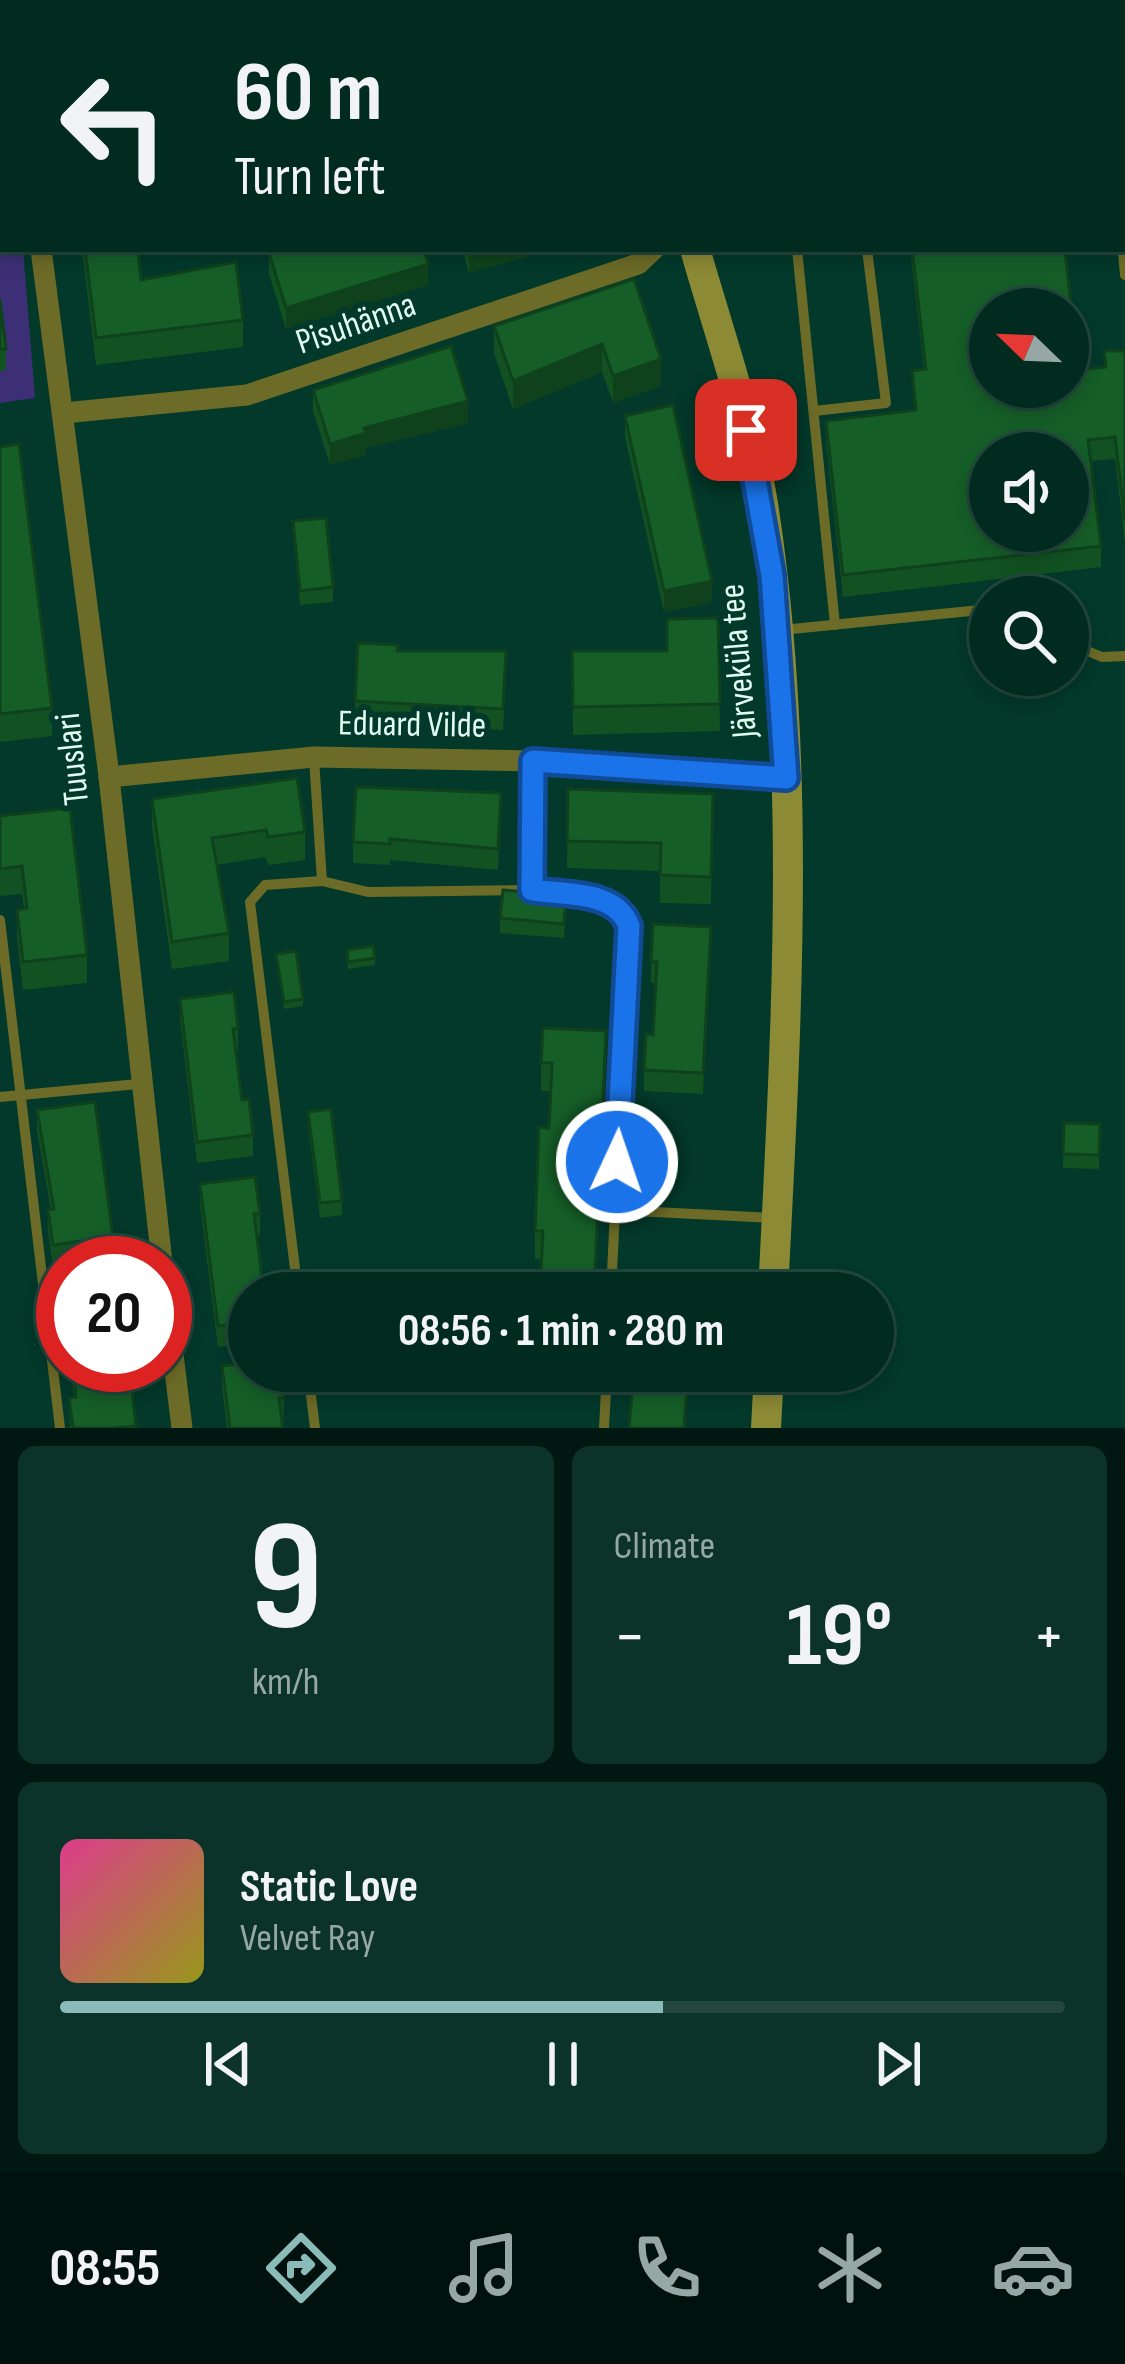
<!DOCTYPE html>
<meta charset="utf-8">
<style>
:root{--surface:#022b20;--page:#0c3329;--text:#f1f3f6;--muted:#96a7a5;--line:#23473e;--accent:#8bbbb9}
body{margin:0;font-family:"Sofia Sans Condensed",sans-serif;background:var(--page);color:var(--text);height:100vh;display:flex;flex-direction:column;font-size:45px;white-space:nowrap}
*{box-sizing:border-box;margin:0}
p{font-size:39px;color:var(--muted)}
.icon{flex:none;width:66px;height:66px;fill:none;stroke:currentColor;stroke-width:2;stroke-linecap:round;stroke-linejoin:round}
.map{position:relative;height:1428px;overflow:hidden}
.drawer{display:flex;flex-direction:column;gap:18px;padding:18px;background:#011812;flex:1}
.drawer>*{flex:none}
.top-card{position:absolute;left:0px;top:0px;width:1125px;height:252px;box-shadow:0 6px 18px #0003,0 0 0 3px var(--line);background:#022b20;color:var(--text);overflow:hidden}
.needle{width:78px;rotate:293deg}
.controls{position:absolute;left:969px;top:288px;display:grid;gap:24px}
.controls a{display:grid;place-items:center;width:120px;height:120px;border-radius:50%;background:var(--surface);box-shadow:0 6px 18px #0003,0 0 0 3px var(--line);font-size:60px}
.speed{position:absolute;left:36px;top:1236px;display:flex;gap:24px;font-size:60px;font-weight:700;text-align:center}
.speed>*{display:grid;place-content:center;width:156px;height:156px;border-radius:50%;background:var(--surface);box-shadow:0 6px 18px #0003,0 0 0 3px var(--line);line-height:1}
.speed .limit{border:18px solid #d22;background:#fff;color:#111}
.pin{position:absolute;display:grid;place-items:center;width:102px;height:102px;color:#fff;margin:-51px;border-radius:24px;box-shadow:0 6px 18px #0006}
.me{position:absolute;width:132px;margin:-66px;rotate:3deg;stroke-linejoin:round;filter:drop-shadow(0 0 9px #0008)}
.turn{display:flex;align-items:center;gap:42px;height:252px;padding:0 36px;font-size:54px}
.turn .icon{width:156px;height:156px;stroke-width:2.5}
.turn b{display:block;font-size:84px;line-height:102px}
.big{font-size:90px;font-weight:700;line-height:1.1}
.drawer .card{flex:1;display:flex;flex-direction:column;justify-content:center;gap:18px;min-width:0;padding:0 42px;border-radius:18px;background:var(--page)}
.drawer .dial{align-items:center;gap:0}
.dial b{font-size:156px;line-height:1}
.song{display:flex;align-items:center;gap:36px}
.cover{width:144px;height:144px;border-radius:18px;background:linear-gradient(135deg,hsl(330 70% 55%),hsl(60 70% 35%))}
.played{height:12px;border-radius:6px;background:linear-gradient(90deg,var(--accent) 60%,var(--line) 60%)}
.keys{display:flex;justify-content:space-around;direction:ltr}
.heat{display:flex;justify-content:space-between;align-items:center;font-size:66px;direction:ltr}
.drawer .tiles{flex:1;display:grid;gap:18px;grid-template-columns:1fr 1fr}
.card:last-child{grid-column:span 2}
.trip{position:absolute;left:228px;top:1272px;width:666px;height:120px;border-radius:60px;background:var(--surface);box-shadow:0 6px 18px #0003,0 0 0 3px var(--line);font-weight:700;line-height:120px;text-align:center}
.tab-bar{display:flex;height:192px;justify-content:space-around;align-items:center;background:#01110d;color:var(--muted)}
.tab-bar .icon{width:84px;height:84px}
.tab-bar .selected{color:var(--accent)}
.tab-bar b{font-size:54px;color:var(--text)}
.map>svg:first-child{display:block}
</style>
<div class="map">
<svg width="1125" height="1428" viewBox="0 0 1125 1428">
<rect width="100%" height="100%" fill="#02392a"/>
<!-- green -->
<polygon fill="#3d2f76" points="0,182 3,249 23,249 35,398 0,403"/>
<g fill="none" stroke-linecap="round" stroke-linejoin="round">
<!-- service -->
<g stroke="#6c6b27" stroke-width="10">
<polyline points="703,0 703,3"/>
<polyline points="340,3 341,0"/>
<polyline points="1122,181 1125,180"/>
<polyline points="0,209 3,209"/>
<polyline points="1122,241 1125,275"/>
<polyline points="797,249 835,625"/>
<polyline points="814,411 886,403 867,249"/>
<polyline points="782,630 990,609"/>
<polyline points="1068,643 1102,657 1125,656"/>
<polyline points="314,758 322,881"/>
<polyline points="532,890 533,762"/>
<polyline points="0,920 60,1428"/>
<polyline points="0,1097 138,1084"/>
<polyline points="615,1210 774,1218"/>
<polyline points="298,1293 250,902 265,885 322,881 368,892 532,890 602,899 624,913 629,925 611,1293"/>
<polyline points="308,1371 315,1428"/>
<polyline points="604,1428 607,1371"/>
</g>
<!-- minor -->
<g stroke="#6c6b27" stroke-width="21">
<polyline points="8,0 9,3"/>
<polyline points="1122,106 1125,106"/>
<polyline points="41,249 108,768 162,1263"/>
<polyline points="64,413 247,395 638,264 654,249"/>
<polyline points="109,777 314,757 533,761 786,778"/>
<polyline points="165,1289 182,1428"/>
</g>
<!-- secondary -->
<g stroke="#8c8a35" stroke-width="30">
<polyline points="597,0 598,3"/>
<path d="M695 249C719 333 749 417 763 504 803 761 786 1033 773 1293"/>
<polyline points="766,1428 769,1371"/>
</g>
</g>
<!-- wall -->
<g fill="#125122">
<rect x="99" y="0" width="73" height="3"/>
<polygon points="928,0 976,0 976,3 929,3"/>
<polygon points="82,249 138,249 141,280 243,320 243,347 96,365"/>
<polygon points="462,249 554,249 469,273"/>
<polygon points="910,249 1065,249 1078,370 1104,367 1104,351 1125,351 1125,543 1115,459 1091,461 1101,546 1101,567 843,597 826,442 826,421 914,411 912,371 924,370"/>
<polygon points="269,253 428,285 286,329 269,274"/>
<polygon points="634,279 661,386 613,403 602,372 513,409 494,353 494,326"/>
<polygon points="0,299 6,349 6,370 0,371"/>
<polygon points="313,390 468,423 366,448 366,455 330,465 313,411"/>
<polygon points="625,416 712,602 664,612 625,437"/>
<polygon points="0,447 52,708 52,736 0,742"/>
<polygon points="293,521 333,587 333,602 300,605"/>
<polygon points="718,618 720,731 573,735 572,651 667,651"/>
<polygon points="506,672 503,730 355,722 355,701"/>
<polygon points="568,789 713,794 711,904 660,903 660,871 567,868"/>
<polygon points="152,799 305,832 305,860 268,865 266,857 216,865 229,933 229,961 172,969 152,827"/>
<polygon points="501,814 498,870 390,860 390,865 353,863 353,842"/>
<polygon points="0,816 87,955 87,983 23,990 17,937 17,910 24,909 22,894 0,896"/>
<polygon points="566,910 564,938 500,933 500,918"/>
<polygon points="711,948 703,1094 644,1091 644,1070 653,1035 656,983 651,983 651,962"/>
<polygon points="347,950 375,958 375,965 348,969"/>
<polygon points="276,954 303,999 303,1006 284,1009"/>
<polygon points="180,999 238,1029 238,1050 236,1050 242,1100 253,1135 253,1156 197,1163 180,1020"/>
<polygon points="606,1059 542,1259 535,1259 535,1231 549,1128 551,1091 541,1091 541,1063"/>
<polygon points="37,1110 113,1237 113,1259 63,1263 63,1265 53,1267 48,1231 48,1210 51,1210 37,1131"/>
<polygon points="308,1112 342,1201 342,1215 320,1218 308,1126"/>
<polygon points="1064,1123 1100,1124 1099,1169 1063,1168"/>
<polygon points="200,1184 260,1214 260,1235 257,1235 263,1285 249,1293 249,1343 218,1347 200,1205"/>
<polygon points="63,1295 63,1351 60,1352 56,1317 56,1296"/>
<polygon points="70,1365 129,1365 136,1428 70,1428 69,1398 74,1397"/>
<polygon points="222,1366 284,1397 283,1428 227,1428 222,1387"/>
<polygon points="338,1371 362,1371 362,1376 339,1379"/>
</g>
<!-- shaded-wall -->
<g fill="#0f421c">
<polygon points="469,249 554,249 469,273"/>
<polygon points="428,264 428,285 286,329 286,308"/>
<polygon points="602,344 602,372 513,409 513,381"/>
<polygon points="661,359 661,386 613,403 613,376"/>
<polygon points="468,401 468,423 366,448 366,455 330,465 330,444 364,428"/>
<polygon points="712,581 712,602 664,612 664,591"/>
<polygon points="711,927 711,948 703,1094 703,1073"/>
<polygon points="606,1031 606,1059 594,1293"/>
</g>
<!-- building -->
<g fill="#155e28" stroke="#0f421c" stroke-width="3" fill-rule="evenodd">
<rect x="101" y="0" width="51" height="3"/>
<polygon points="440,0 492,0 493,3 442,3"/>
<rect x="716" y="0" width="46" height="3"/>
<polygon points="85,249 138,249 141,280 236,262 243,320 96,338"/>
<polygon points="280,249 424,249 428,264 286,308 269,253"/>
<path d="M912 249H1065L1078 370 1106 367 1104 351H1125V521L1115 437 1088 440 1101 546 843 575 826 421 916 410 912 371 926 369ZM990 309H1068V387H990ZM990 453H1068V531H990Z"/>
<polygon points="634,279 661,359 613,376 602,344 513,381 494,326"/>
<polygon points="0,299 6,349 0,349"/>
<polygon points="451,346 468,401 364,428 366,433 330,444 313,390"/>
<polygon points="673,405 712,581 664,591 625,416"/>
<polygon points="19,444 52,708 0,714 0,447"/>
<polygon points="326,518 333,587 300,591 293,521"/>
<polygon points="718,618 720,704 573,707 572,651 667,651 667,619"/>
<polygon points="358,643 398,645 397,651 506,651 503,709 355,701"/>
<polygon points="297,778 305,832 268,837 266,830 212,838 229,933 172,942 152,799"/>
<polygon points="356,787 501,793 498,849 390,839 390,844 353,842"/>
<polygon points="568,789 713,794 711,877 660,875 661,843 567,841"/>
<polygon points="70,808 87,955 23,962 17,910 27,908 22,866 0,869 0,816"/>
<polygon points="503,890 566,895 564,924 500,918"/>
<polygon points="653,924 711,927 703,1073 644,1070 646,1034 653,1035 657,962 651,962"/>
<polygon points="373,946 375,958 348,962 347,950"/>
<polygon points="296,951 303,999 284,1002 276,954"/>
<polygon points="234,992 238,1029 233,1029 242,1100 249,1099 253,1135 197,1142 180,999"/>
<polygon points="543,1028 606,1031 594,1293 540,1293 543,1231 535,1231 539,1127 549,1128 552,1063 541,1063"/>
<polygon points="95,1102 113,1237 53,1245 48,1210 54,1209 37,1110"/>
<polygon points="331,1109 342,1201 320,1203 308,1112"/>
<polygon points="1064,1123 1100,1124 1099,1155 1063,1154"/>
<polygon points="255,1177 260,1214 254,1214 263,1285 270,1284 271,1293 249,1293 249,1322 218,1326 200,1184"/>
<polygon points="63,1295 63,1330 60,1330 56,1296"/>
<polygon points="249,1363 249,1371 280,1371 284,1397 279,1398 283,1428 230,1428 222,1366"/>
<polygon points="73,1365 129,1365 136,1426 115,1428 73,1428 69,1398 76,1397"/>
<polygon points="634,1371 688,1371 684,1428 629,1428"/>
</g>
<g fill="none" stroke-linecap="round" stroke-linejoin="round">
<defs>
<path id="route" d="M617 1162 629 926C616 890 564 895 532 890L533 761 786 778 772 575 746 430"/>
</defs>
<!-- route casing -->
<use href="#route" stroke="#114b97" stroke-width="30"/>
<!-- route -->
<use href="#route" stroke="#1a73e8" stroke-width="21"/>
</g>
<g text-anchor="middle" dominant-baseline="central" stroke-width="12" stroke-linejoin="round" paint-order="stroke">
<!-- street labels -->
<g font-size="36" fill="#e2fbf0" stroke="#02392a">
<text transform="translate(356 324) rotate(-19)">Pisuhänna</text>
<text transform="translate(739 661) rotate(-95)">Järveküla tee</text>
<text transform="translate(412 725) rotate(1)">Eduard Vilde</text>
<text transform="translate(73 759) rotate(-96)">Tuuslari</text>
</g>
</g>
</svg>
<div class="controls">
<a><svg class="needle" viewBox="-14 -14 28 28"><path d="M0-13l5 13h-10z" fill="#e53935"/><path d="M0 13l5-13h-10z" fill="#96a7a5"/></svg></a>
<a><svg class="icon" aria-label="sound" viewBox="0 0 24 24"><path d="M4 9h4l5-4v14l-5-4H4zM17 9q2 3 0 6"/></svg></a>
<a><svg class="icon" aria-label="search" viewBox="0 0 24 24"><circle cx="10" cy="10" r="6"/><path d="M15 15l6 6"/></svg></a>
</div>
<div class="speed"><div class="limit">20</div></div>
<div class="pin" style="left:746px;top:430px;background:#d93025"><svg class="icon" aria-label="arrive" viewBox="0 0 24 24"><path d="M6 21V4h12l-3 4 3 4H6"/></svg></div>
<svg class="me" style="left:617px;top:1162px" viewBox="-20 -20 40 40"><circle r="17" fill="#1a73e8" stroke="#fff" stroke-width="3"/><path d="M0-11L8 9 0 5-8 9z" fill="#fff"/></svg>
<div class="trip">08:56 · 1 min · 280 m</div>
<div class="top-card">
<div class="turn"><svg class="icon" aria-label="left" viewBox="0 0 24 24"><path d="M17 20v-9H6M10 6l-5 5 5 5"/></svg><div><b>60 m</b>Turn left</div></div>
</div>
</div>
<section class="drawer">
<div class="tiles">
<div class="card dial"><b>9</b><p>km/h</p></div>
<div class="card"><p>Climate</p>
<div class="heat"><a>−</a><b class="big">19°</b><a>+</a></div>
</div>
<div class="card">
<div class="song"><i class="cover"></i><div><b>Static Love</b><p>Velvet Ray</p></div></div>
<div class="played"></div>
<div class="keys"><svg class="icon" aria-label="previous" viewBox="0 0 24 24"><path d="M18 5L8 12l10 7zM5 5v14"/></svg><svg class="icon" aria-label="pause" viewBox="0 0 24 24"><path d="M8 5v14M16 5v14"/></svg><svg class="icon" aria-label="next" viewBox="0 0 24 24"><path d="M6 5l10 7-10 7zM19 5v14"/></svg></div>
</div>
</div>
</section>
<nav class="tab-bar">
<b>08:55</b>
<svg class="icon selected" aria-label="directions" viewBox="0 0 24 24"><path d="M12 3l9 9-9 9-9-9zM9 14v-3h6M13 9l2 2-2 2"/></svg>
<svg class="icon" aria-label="music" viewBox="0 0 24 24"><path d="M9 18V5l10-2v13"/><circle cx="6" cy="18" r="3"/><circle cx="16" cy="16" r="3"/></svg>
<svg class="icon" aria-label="phone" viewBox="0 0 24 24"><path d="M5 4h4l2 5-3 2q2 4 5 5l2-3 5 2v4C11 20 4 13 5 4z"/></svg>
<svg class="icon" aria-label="climate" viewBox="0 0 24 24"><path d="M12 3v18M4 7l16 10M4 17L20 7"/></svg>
<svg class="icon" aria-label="car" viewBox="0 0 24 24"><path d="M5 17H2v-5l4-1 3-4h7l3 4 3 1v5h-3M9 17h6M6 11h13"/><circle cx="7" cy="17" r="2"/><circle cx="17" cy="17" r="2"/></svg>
</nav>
